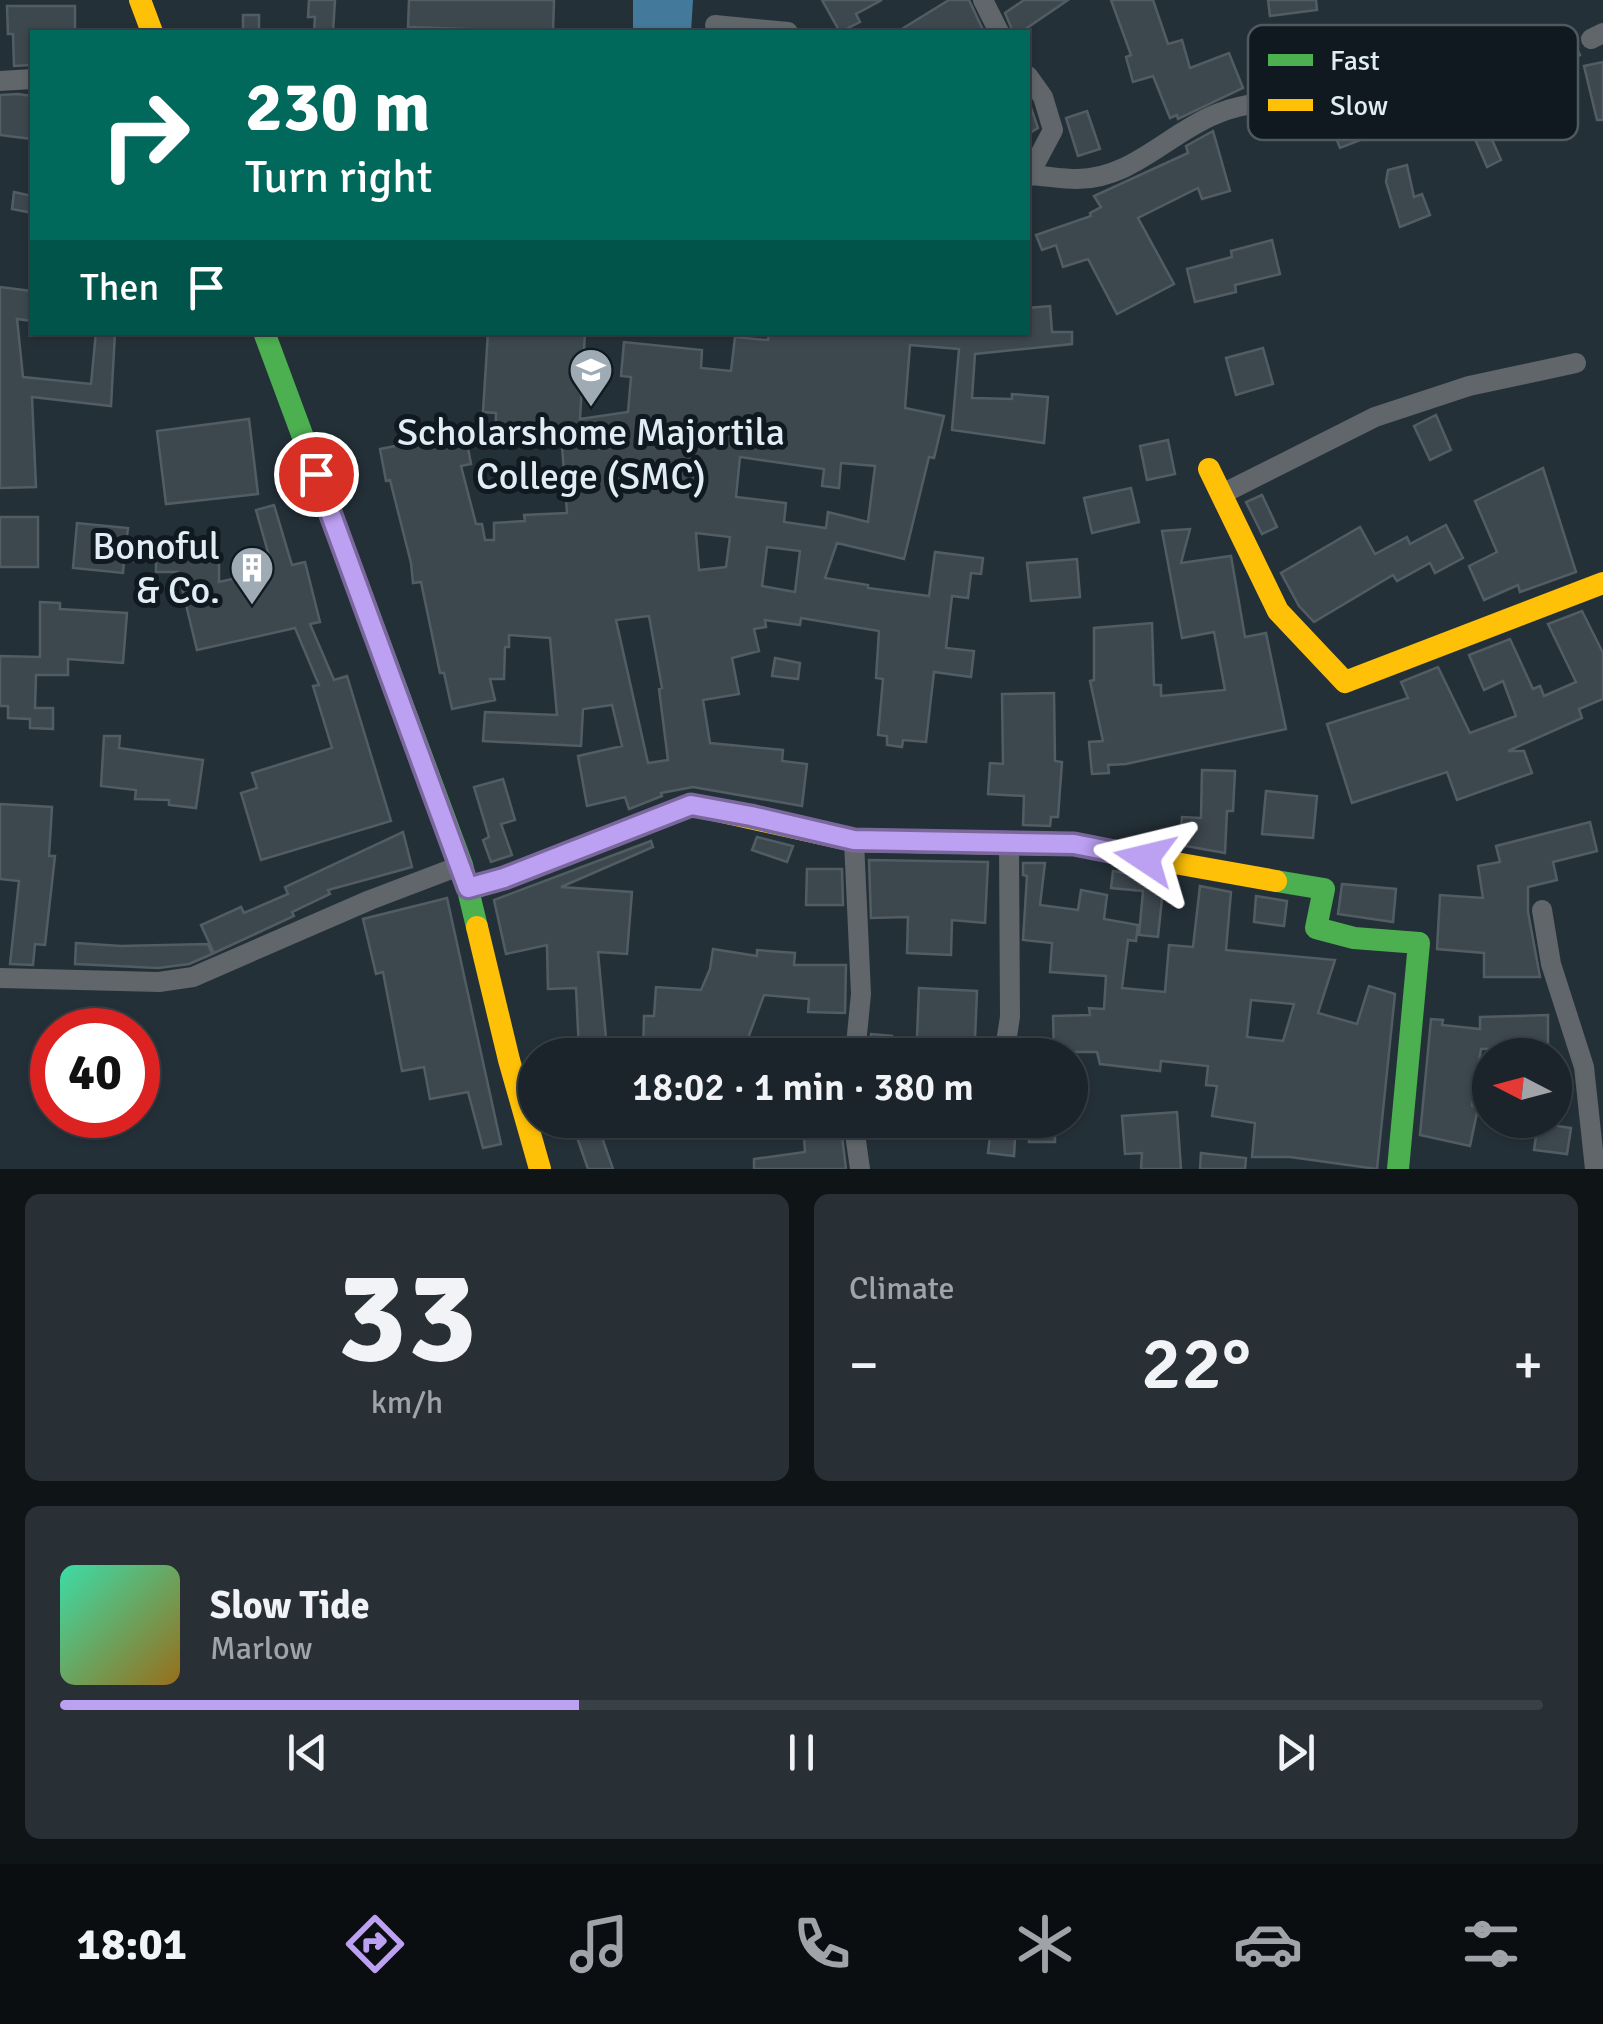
<!DOCTYPE html>
<meta charset="utf-8">
<style>
:root{--surface:#1b242a;--page:#283036;--text:#f1f3f6;--muted:#a0a4a8;--line:#394147;--accent:#bca0f2}
body{margin:0;font-family:Signika,sans-serif;background:var(--page);color:var(--text);height:100vh;display:flex;flex-direction:column;font-size:38px;white-space:nowrap}
*{box-sizing:border-box;margin:0}
p{font-size:32px;color:var(--muted)}
.icon{flex:none;width:55px;height:55px;fill:none;stroke:currentColor;stroke-width:2;stroke-linecap:round;stroke-linejoin:round}
.map{position:relative;height:1169px;overflow:hidden}
.drawer{display:flex;flex-direction:column;gap:25px;padding:25px;background:#0f1417;flex:1}
.drawer>*{flex:none}
.guide{position:absolute;left:30px;top:30px;width:1000px;height:305px;border-radius:0px;box-shadow:0 2px 8px #0004,0 0 0 2px var(--line);background:#00695c;color:#fff;overflow:hidden}
.needle{width:65px;rotate:276deg}
.tools{position:absolute;left:1472px;top:1038px;display:grid;gap:20px}
.tools a{display:grid;place-items:center;width:100px;height:100px;border-radius:50%;background:var(--surface);box-shadow:0 2px 8px #0004,0 0 0 2px var(--line);font-size:50px}
.speed{position:absolute;left:30px;top:1008px;display:flex;gap:20px;font-size:50px;font-weight:700;text-align:center}
.speed>*{display:grid;place-content:center;width:130px;height:130px;border-radius:50%;background:var(--surface);box-shadow:0 2px 8px #0004,0 0 0 2px var(--line);line-height:1}
.speed .limit{border:15px solid #d22;background:#fff;color:#111}
.pin{position:absolute;display:grid;place-items:center;width:85px;height:85px;color:#fff;margin:-42px;border:5px solid #fff;border-radius:50%;box-shadow:0 2px 10px #0007}
.me{position:absolute;width:110px;margin:-55px;rotate:280deg;stroke-linejoin:round;filter:drop-shadow(0 0 8px #0008)}
.turn{display:flex;align-items:center;gap:35px;height:210px;padding:0 50px;font-size:45px}
.turn .icon{width:130px;height:130px;stroke-width:2.5}
.turn b{display:block;font-size:70px;line-height:85px}
.then{display:flex;align-items:center;height:95px;padding:0 50px;background:#0003;gap:20px;font-size:38px}
.big{font-size:75px;font-weight:600;line-height:1.1}
.drawer .tile{flex:1;display:flex;flex-direction:column;justify-content:center;gap:15px;min-width:0;padding:0 35px;border-radius:15px;background:var(--page)}
.drawer .dial{align-items:center;gap:0}
.dial b{font-size:130px;line-height:1}
.song{display:flex;align-items:center;gap:30px}
.cover{width:120px;height:120px;border-radius:15px;background:linear-gradient(135deg,hsl(160 70% 55%),hsl(40 70% 35%))}
.played{height:10px;border-radius:5px;background:linear-gradient(90deg,var(--accent) 35%,var(--line) 35%)}
.keys{display:flex;justify-content:space-around;direction:ltr}
.heat{display:flex;justify-content:space-between;align-items:center;font-size:55px;direction:ltr}
.drawer .tiles{flex:1;display:grid;gap:25px;grid-template-columns:1fr 1fr}
.tile:last-child{grid-column:span 2}
.trip{position:absolute;left:518px;top:1038px;width:570px;height:100px;border-radius:50px;background:var(--surface);box-shadow:0 2px 8px #0004,0 0 0 2px var(--line);font-weight:600;line-height:100px;text-align:center}
.menu{display:flex;height:160px;justify-content:space-around;align-items:center;background:#0b0e11;color:var(--muted)}
.menu .icon{width:70px;height:70px}
.menu .selected{color:var(--accent)}
.menu b{font-size:45px;color:var(--text)}
.map>svg:first-child{display:block}
</style>
<div class="map">
<svg width="1603" height="1169" viewBox="0 0 1603 1169">
<rect width="100%" height="100%" fill="#243038"/>
<!-- water -->
<polygon fill="#43799b" points="633,0 693,0 691,32 633,32"/>
<!-- building -->
<g fill="#3d474e" stroke="#525c63" stroke-width="2.5" fill-rule="evenodd">
<polygon points="309,0 335,0 333,32 314,32 315,17 308,17"/>
<polygon points="409,0 554,0 553,32 408,27"/>
<polygon points="822,0 882,0 856,14 860,22 840,32"/>
<polygon points="949,0 969,0 984,32 897,32"/>
<polygon points="1024,0 1068,0 1021,32 1013,32 1005,13"/>
<polygon points="1111,0 1153,0 1168,44 1182,40 1190,68 1229,53 1243,88 1178,119 1177,115 1170,118 1153,76 1133,82 1126,57 1131,55"/>
<polygon points="1268,0 1316,0 1317,10 1270,16"/>
<polygon points="7,6 75,6 75,32 32,32 32,65 14,66 13,34 8,34"/>
<rect x="243" y="15" width="16" height="17"/>
<polygon points="1565,26 1580,55 1542,76 1526,48"/>
<polygon points="1603,62 1603,120 1597,120 1584,66"/>
<polygon points="18,94 32,96 32,139 0,135 0,95"/>
<polygon points="1028,99 1038,128 1028,134"/>
<polygon points="1369,102 1381,132 1340,148 1328,117"/>
<polygon points="1087,111 1100,149 1078,156 1066,118"/>
<polygon points="1213,131 1230,191 1202,199 1198,188 1138,218 1174,284 1117,314 1088,259 1063,267 1056,245 1042,250 1036,235 1091,216 1090,213 1101,207 1094,196 1188,153 1186,146"/>
<polygon points="1489,133 1501,160 1487,167 1475,139"/>
<polygon points="1407,165 1414,197 1422,194 1430,215 1400,227 1386,182 1388,170"/>
<polygon points="14,192 32,196 32,213 12,209"/>
<polygon points="1272,240 1280,274 1235,285 1236,292 1195,302 1187,269 1232,257 1231,251"/>
<polygon points="0,287 32,291 32,321 17,319 23,377 91,384 96,332 115,332 111,406 32,397 36,487 0,488"/>
<path d="M1050 306 1052 332H1072V344L975 354 972 398 1012 399V394L1048 397 1044 443 952 430 959 349 910 345 905 408 944 416 934 458 929 457 904 559 837 543 825 578 868 585V588L929 596 935 552 983 558 981 574 971 573 968 598 952 596 946 648 974 651 971 677 934 672 926 742 903 740 902 747 887 745V736L878 735 883 679 876 678 879 631 801 618 800 625 765 620 766 627 754 629 759 651 732 658 739 694 703 700 710 743 783 750 782 761 807 764 802 806 693 787 661 793 662 796 629 809 625 797 587 806 578 756 622 746 612 705 583 709 581 746 483 741 485 712 557 715 550 638 509 635V647H505L504 679H490L495 700 452 709 444 673H440L421 582 413 583 411 563 390 480 386 481 380 449 465 432 471 464 461 466 476 524H482L485 540H494V523L525 521 524 515 567 513 562 446 495 444 496 413 483 412 488 332H585L580 419 628 412 631 377 621 376 624 342 702 350 701 368 731 371 735 337 768 340 769 332H1029L1028 308ZM740 457 824 469 822 486 839 488 841 463 875 466 868 522 828 512 826 528 784 522 786 503 736 497ZM696 533 730 537 726 567 699 570ZM767 547 800 551 795 592 762 586ZM649 616 662 688 659 689 668 760 648 763 616 620Z"/>
<polygon points="1263,348 1273,384 1236,395 1226,358"/>
<polygon points="1436,415 1451,450 1430,460 1414,426"/>
<polygon points="249,419 258,494 166,504 157,431"/>
<polygon points="1168,440 1175,474 1147,480 1140,446"/>
<polygon points="1543,468 1576,572 1520,592 1518,585 1484,600 1469,566 1497,552 1475,501"/>
<polygon points="1131,488 1139,522 1092,533 1084,498"/>
<polygon points="1262,495 1277,527 1262,534 1246,502"/>
<polygon points="274,505 292,565 305,562 320,622 310,624 334,680 347,676 391,821 261,860 241,793 257,788 252,773 332,748 313,686 319,685 295,628 197,650 178,572 156,572 156,561 124,561 123,573 73,568 77,523 128,528 126,544 219,544 219,582 273,570 256,510"/>
<rect x="0" y="517" width="38" height="50"/>
<polygon points="1446,525 1463,558 1435,573 1430,563 1397,581 1393,575 1314,622 1299,606 1281,573 1360,527 1375,554 1407,537 1410,544"/>
<polygon points="1190,529 1181,563 1231,556 1245,637 1266,633 1286,729 1126,764 1108,765 1109,773 1092,774 1089,742 1103,741 1090,681 1094,680 1094,628 1152,623 1154,685 1161,685 1161,696 1225,690 1214,632 1182,638 1162,531"/>
<polygon points="1077,559 1080,597 1031,601 1027,563"/>
<polygon points="40,602 60,603 60,609 127,613 123,663 68,659 68,675 36,675 35,708 53,708 53,729 30,728 30,719 8,718 8,706 0,706 0,656 40,657"/>
<polygon points="1582,611 1603,653 1603,699 1579,709 1582,718 1508,751 1524,751 1532,773 1457,800 1447,772 1352,803 1327,724 1408,698 1401,682 1438,667 1470,733 1516,716 1503,681 1484,690 1469,655 1510,639 1533,689 1540,686 1544,696 1576,682 1548,624"/>
<polygon points="775,658 800,663 798,679 772,676"/>
<polygon points="1054,693 1055,761 1062,762 1058,817 1051,817 1050,826 1023,825 1024,796 988,794 990,763 1003,764 1002,694"/>
<polygon points="104,736 120,736 119,748 203,760 196,808 169,805 169,800 135,799 136,790 101,786"/>
<polygon points="1202,770 1235,771 1233,811 1227,811 1225,853 1180,845 1182,817 1201,818"/>
<polygon points="503,779 515,820 501,824 512,855 491,862 483,840 489,837 474,787"/>
<polygon points="1266,791 1317,796 1313,838 1262,834"/>
<polygon points="0,804 52,807 49,856 55,856 45,945 35,944 33,965 10,964 19,881 0,879"/>
<polygon points="1590,822 1597,851 1553,862 1557,880 1528,887 1528,912 1540,977 1484,977 1484,953 1437,949 1440,895 1483,898 1478,866 1500,862 1496,846"/>
<polygon points="403,832 412,867 328,890 330,894 292,912 294,916 214,953 201,925 241,907 244,913 288,894 285,887"/>
<polygon points="757,837 793,846 787,862 752,850"/>
<polygon points="651,841 653,847 561,887 632,892 627,954 598,952 607,1049 579,1051 576,988 548,989 547,945 506,954 494,900"/>
<polygon points="869,860 988,862 985,923 952,920 951,955 907,953 908,917 871,918"/>
<path d="M1023 863H1045L1040 905 1078 910 1081 890 1107 895 1104 919 1138 925 1136 941 1128 940 1122 988 1165 992 1169 945 1193 947 1200 886 1231 892 1226 950 1335 960 1318 1013 1357 1024 1369 986 1395 994 1377 1169 1290 1157H1252L1255 1123 1212 1116 1217 1086 1206 1085 1208 1066 1161 1061 1160 1071 1100 1064 1097 1052H1054L1053 1016 1090 1015 1089 1008 1104 1009 1106 976 1050 972 1052 943 1023 940 1027 876 1023 875ZM1251 1000 1294 1004 1283 1041 1247 1037Z"/>
<polygon points="807,869 842,869 843,905 806,905"/>
<polygon points="1113,871 1164,880 1158,937 1139,935 1143,891 1111,888"/>
<polygon points="1342,884 1396,889 1393,922 1338,914"/>
<polygon points="1256,896 1287,901 1284,926 1254,922"/>
<polygon points="447,898 501,1144 483,1148 468,1092 430,1099 424,1067 402,1071 383,972 376,974 363,919"/>
<polygon points="76,943 121,946 208,944 212,954 189,964 158,968 75,964"/>
<polygon points="713,949 757,956 757,950 795,953 794,965 846,965 845,1013 808,1012 809,999 764,995 747,1041 776,1046 775,1055 717,1055 690,1045 690,1055 643,1055 644,1016 654,1016 656,987 701,990 710,969"/>
<polygon points="919,988 977,991 975,1039 917,1037"/>
<polygon points="1548,1015 1548,1047 1481,1049 1472,1106 1478,1108 1470,1146 1420,1135 1431,1019 1443,1020 1442,1025 1480,1029 1480,1017"/>
<polygon points="871,1034 892,1036 891,1055 869,1055"/>
<polygon points="1177,1112 1181,1169 1141,1169 1142,1153 1125,1154 1122,1116"/>
<polygon points="571,1120 596,1120 613,1169 588,1169"/>
<polygon points="840,1120 846,1169 754,1169 754,1159 805,1152 803,1121"/>
<rect x="1029" y="1120" width="26" height="22"/>
<polygon points="1538,1123 1571,1128 1567,1154 1534,1150"/>
<polygon points="990,1136 1015,1139 1014,1156 988,1153"/>
<polygon points="1201,1153 1246,1158 1245,1169 1200,1169"/>
</g>
<g fill="none" stroke-linecap="round" stroke-linejoin="round">
<!-- street -->
<g stroke="#606669" stroke-width="20">
<polyline points="983,0 999,32"/>
<polyline points="715,25 788,32"/>
<polyline points="1591,39 1603,33"/>
<polyline points="1028,76 1043,97 1053,130 1028,177"/>
<polyline points="0,81 32,79"/>
<path d="M1031 175C1046 176 1062 179 1077 179 1131 179 1168 134 1214 115 1246 101 1278 102 1311 97 1359 88 1404 64 1444 39"/>
<polyline points="1222,494 1375,417 1469,386 1576,363"/>
<polyline points="854,841 861,994 855,1055"/>
<polyline points="1542,910 1551,964 1584,1067 1595,1169"/>
<polyline points="0,978 159,982 193,977 370,900 462,865"/>
<polyline points="1004,1055 1010,1017 1009,844"/>
<polyline points="853,1120 860,1169"/>
</g>
<!-- fast -->
<g stroke="#4caf50" stroke-width="22">
<polyline points="264,332 462,865 477,927"/>
<polyline points="1276,881 1324,889 1316,928 1354,938 1419,943 1398,1169"/>
</g>
<!-- slow -->
<g stroke="#ffc107" stroke-width="22">
<polyline points="140,0 152,32"/>
<polyline points="1209,469 1278,611 1345,682 1603,583"/>
<polyline points="468,888 505,878 691,805 854,841 1074,845 1276,881"/>
<polyline points="477,927 509,1060 540,1169"/>
</g>
</g>
<g fill="none" stroke-linecap="round" stroke-linejoin="round">
<defs>
<polyline id="route" points="316,474 468,888 504,878 691,805 751,816 854,840 1074,844 1145,858"/>
</defs>
<!-- route casing -->
<use href="#route" stroke="#7a689d" stroke-width="25"/>
<!-- route -->
<use href="#route" stroke="#bca0f2" stroke-width="18"/>
</g>
<!-- icons -->
<defs>
<symbol id="university-pin" viewBox="-11 -11 22 30"><path d="M0 17L-7.5 6A9.5 9.5 0 1 1 7.5 6Z" fill="#9eabb4" stroke="#0f191f"/><path d="M0-5L7-2L0 1L-7-2ZM-4 1L0 2.5L4 1V4Q0 6-4 4Z" fill="#fff"/></symbol>
<symbol id="building-pin" viewBox="-11 -11 22 30"><path d="M0 17L-7.5 6A9.5 9.5 0 1 1 7.5 6Z" fill="#9eabb4" stroke="#0f191f"/><path d="M-4-6H4V6H1V3H-1V6H-4ZM-2.5-4.3h1.7v1.8h-1.7ZM.8-4.3h1.7v1.8H.8ZM-2.5-1h1.7V.8h-1.7ZM.8-1h1.7V.8H.8Z" fill="#fff"/></symbol>
</defs>
<g fill-rule="evenodd">
<use href="#university-pin" x="566" y="345" width="50" height="68"/>
<use href="#building-pin" x="227" y="543" width="50" height="68"/>
</g>
<g text-anchor="middle" dominant-baseline="central" stroke-width="10" stroke-linejoin="round" paint-order="stroke">
<!-- poi labels -->
<g font-size="38" fill="#e0edf6" stroke="#0f191f">
<text x="591" y="432">Scholarshome Majortila<tspan x="591" dy="44">College (SMC)</tspan></text>
<text x="220" y="546" text-anchor="end">Bonoful<tspan x="220" dy="44">&amp; Co.</tspan></text>
</g>
</g>
<!-- legend -->
<rect x="1248" y="25" width="330" height="115" rx="15" fill="#0f191f" stroke="#4e5960" stroke-width="2.5"/>
<rect x="1268" y="54" width="45" height="12" fill="#4caf50"/>
<rect x="1268" y="99" width="45" height="12" fill="#ffc107"/>
<g font-size="28" fill="#e0edf6">
<text x="1330" y="70">Fast</text>
<text x="1330" y="115">Slow</text>
</g>
</svg>
<div class="tools">
<a><svg class="needle" viewBox="-14 -14 28 28"><path d="M0-13l5 13h-10z" fill="#e53935"/><path d="M0 13l5-13h-10z" fill="#a0a4a8"/></svg></a>
</div>
<div class="speed"><div class="limit">40</div></div>
<div class="pin" style="left:316px;top:474px;background:#d93025"><svg class="icon" aria-label="arrive" viewBox="0 0 24 24"><path d="M6 21V4h12l-3 4 3 4H6"/></svg></div>
<svg class="me" style="left:1145px;top:858px" viewBox="-20 -20 40 40"><path d="M0-17L14 15 0 8-14 15z" fill="#bca0f2" stroke="#fff" stroke-width="4"/></svg>
<div class="trip">18:02 · 1 min · 380 m</div>
<div class="guide">
<div class="turn"><svg class="icon" aria-label="right" viewBox="0 0 24 24"><path d="M7 20v-9h11M14 6l5 5-5 5"/></svg><div><b>230 m</b>Turn right</div></div>
<div class="then">Then<svg class="icon" aria-label="arrive" viewBox="0 0 24 24"><path d="M6 21V4h12l-3 4 3 4H6"/></svg></div>
</div>
</div>
<section class="drawer">
<div class="tiles">
<div class="tile dial"><b>33</b><p>km/h</p></div>
<div class="tile"><p>Climate</p>
<div class="heat"><a>−</a><b class="big">22°</b><a>+</a></div>
</div>
<div class="tile">
<div class="song"><i class="cover"></i><div><b>Slow Tide</b><p>Marlow</p></div></div>
<div class="played"></div>
<div class="keys"><svg class="icon" aria-label="previous" viewBox="0 0 24 24"><path d="M18 5L8 12l10 7zM5 5v14"/></svg><svg class="icon" aria-label="pause" viewBox="0 0 24 24"><path d="M8 5v14M16 5v14"/></svg><svg class="icon" aria-label="next" viewBox="0 0 24 24"><path d="M6 5l10 7-10 7zM19 5v14"/></svg></div>
</div>
</div>
</section>
<nav class="menu">
<b>18:01</b>
<svg class="icon selected" aria-label="directions" viewBox="0 0 24 24"><path d="M12 3l9 9-9 9-9-9zM9 14v-3h6M13 9l2 2-2 2"/></svg>
<svg class="icon" aria-label="music" viewBox="0 0 24 24"><path d="M9 18V5l10-2v13"/><circle cx="6" cy="18" r="3"/><circle cx="16" cy="16" r="3"/></svg>
<svg class="icon" aria-label="phone" viewBox="0 0 24 24"><path d="M5 4h4l2 5-3 2q2 4 5 5l2-3 5 2v4C11 20 4 13 5 4z"/></svg>
<svg class="icon" aria-label="climate" viewBox="0 0 24 24"><path d="M12 3v18M4 7l16 10M4 17L20 7"/></svg>
<svg class="icon" aria-label="car" viewBox="0 0 24 24"><path d="M5 17H2v-5l4-1 3-4h7l3 4 3 1v5h-3M9 17h6M6 11h13"/><circle cx="7" cy="17" r="2"/><circle cx="17" cy="17" r="2"/></svg>
<svg class="icon" aria-label="filters" viewBox="0 0 24 24"><path d="M4 7h16M4 17h16"/><circle cx="9" cy="7" r="2"/><circle cx="15" cy="17" r="2"/></svg>
</nav>
